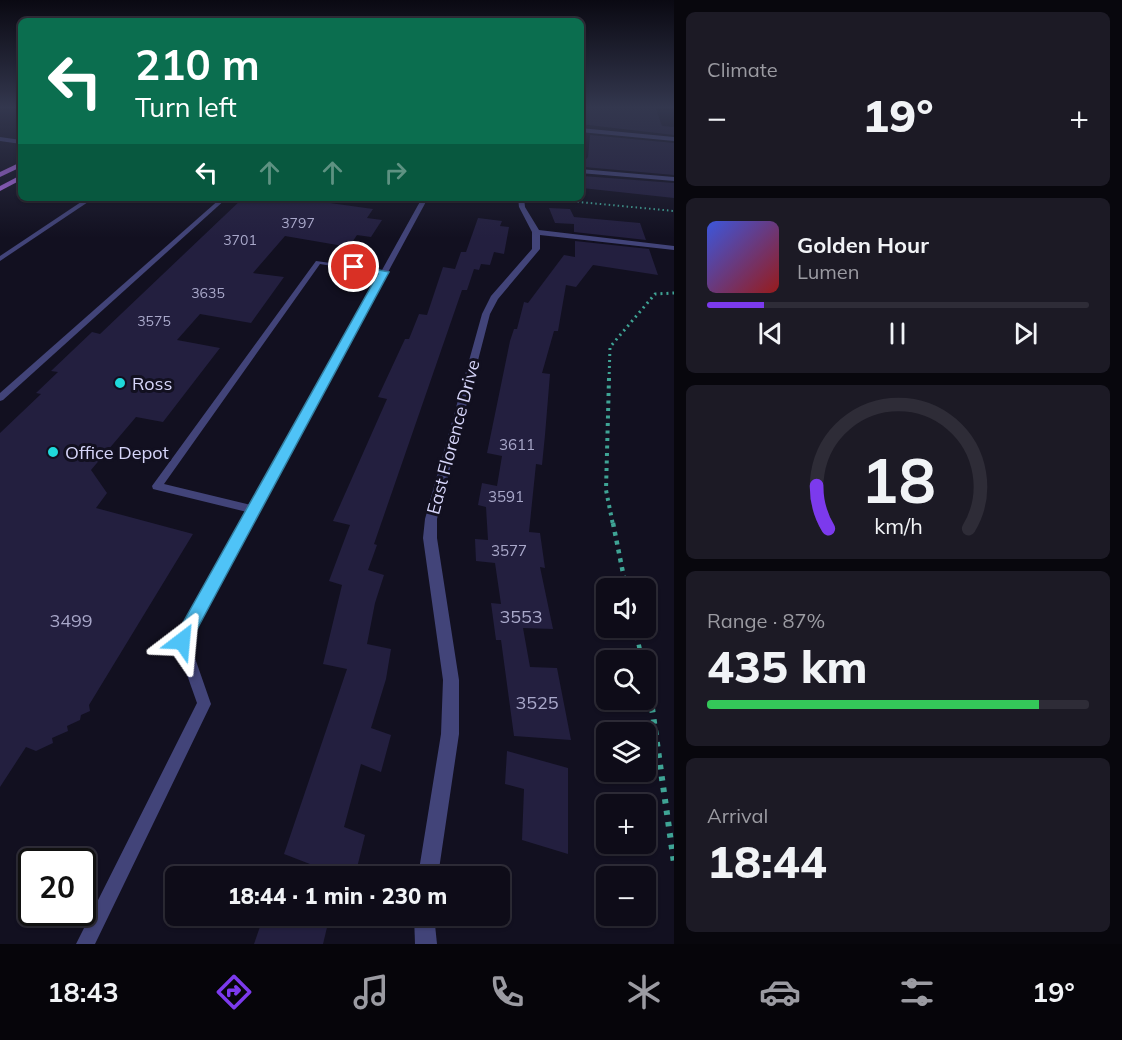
<!DOCTYPE html>
<meta charset="utf-8">
<style>
:root{--surface:#0e0c18;--page:#1c1a25;--text:#f1f3f6;--muted:#9b9ba2;--line:#2e2c37;--accent:#7c3aed}
body{margin:0;font-family:Mulish,sans-serif;background:var(--page);color:var(--text);height:100vh;display:flex;flex-direction:column;font-size:22px;white-space:nowrap}
*{box-sizing:border-box;margin:0}
p{font-size:20px;color:var(--muted)}
.icon{flex:none;width:33px;height:33px;fill:none;stroke:currentColor;stroke-width:2;stroke-linecap:round;stroke-linejoin:round}
.map{position:relative;flex:1;overflow:hidden}
.sheet{display:flex;flex-direction:column;gap:12px;padding:12px;background:#08070d;width:448px}
.sheet>*{flex:none}
.banner{position:absolute;left:18px;top:18px;width:566px;height:183px;border-radius:9px;box-shadow:0 2px 4px #0004,0 0 0 2px var(--line);background:#0b6e4f;color:#fff;overflow:hidden}
.buttons{position:absolute;left:596px;top:578px;display:grid;gap:12px}
.buttons a{display:grid;place-items:center;width:60px;height:60px;border-radius:9px;background:var(--surface);box-shadow:0 2px 4px #0004,0 0 0 2px var(--line);font-size:30px}
.speed{position:absolute;left:18px;top:848px;display:flex;gap:12px;font-size:30px;font-weight:700;text-align:center}
.speed>*{display:grid;place-content:center;width:78px;height:78px;border-radius:50%;background:var(--surface);box-shadow:0 2px 4px #0004,0 0 0 2px var(--line);line-height:1}
.speed .limit{border:3px solid #111;border-radius:9px;background:#fff;color:#111}
.pin{position:absolute;display:grid;place-items:center;width:51px;height:51px;color:#fff;margin:-26px;border:3px solid #fff;border-radius:50%;box-shadow:0 2px 6px #0007}
.me{position:absolute;width:66px;margin:-33px;rotate:29deg;stroke-linejoin:round;filter:drop-shadow(0 0 4px #0008)}
.turn{display:flex;align-items:center;gap:21px;height:126px;padding:0 18px;font-size:27px}
.turn .icon{width:78px;height:78px;stroke-width:2.5}
.turn b{display:block;font-size:42px;line-height:51px}
.lanes{display:flex;align-items:center;height:57px;padding:0 18px;background:#0003;justify-content:center;gap:30px;direction:ltr}
.lanes .off{opacity:.35}
.big{font-size:45px;font-weight:800;line-height:1.1}
.sheet .card{flex:1;display:flex;flex-direction:column;justify-content:center;gap:9px;min-width:0;padding:0 21px;border-radius:9px;background:var(--page)}
.sheet .dial{align-items:center;gap:0}
.dial svg{height:156px;overflow:visible;fill:none;stroke:var(--line);stroke-width:7;stroke-linecap:round;text-anchor:middle}
.dial text{fill:var(--text);stroke:none}
.song{display:flex;align-items:center;gap:18px}
.cover{width:72px;height:72px;border-radius:9px;background:linear-gradient(135deg,hsl(230 70% 55%),hsl(0 70% 35%))}
.played{height:6px;border-radius:3px;background:linear-gradient(90deg,var(--accent) 15%,var(--line) 15%)}
.keys{display:flex;justify-content:space-around;direction:ltr}
.heat{display:flex;justify-content:space-between;align-items:center;font-size:33px;direction:ltr}
.charge{height:9px;border-radius:4px;background:linear-gradient(90deg,#34c759 87%,var(--line) 0)}
.trip{position:absolute;left:165px;top:866px;width:345px;height:60px;border-radius:9px;background:var(--surface);box-shadow:0 2px 4px #0004,0 0 0 2px var(--line);font-weight:800;line-height:60px;text-align:center}
.menu{display:flex;height:96px;justify-content:space-around;align-items:center;background:#06050a;color:var(--muted)}
.menu .icon{width:42px;height:42px}
.menu .active{color:var(--accent)}
.menu b{font-size:27px;color:var(--text)}
main{display:flex;flex:1;min-height:0}
.map>svg:first-child{display:block}
</style>
<main>
<div class="map">
<svg width="674" height="944" viewBox="0 0 674 944">
<rect width="100%" height="100%" fill="#121020"/>
<!-- building -->
<g fill="#231f3f">
<polygon points="580,106 655,106 662,126 674,127 674,135 580,124"/>
<polygon points="590,135 674,143 674,175 584,167 585,160 588,157"/>
<polygon points="583,176 674,183 674,198 582,188"/>
<polygon points="243,198 294,198 373,209 367,218 382,220 371,237 357,235 349,247 285,236 253,273 284,277 251,323 200,314 177,340 220,348 163,422 136,417 91,470 107,493 96,508 193,534 89,705 90,711 81,715 80,720 67,726 68,731 52,738 53,743 36,751 26,747 0,787 0,433 41,394 36,393 58,372 51,371 92,332 100,334"/>
<polygon points="549,208 570,209 574,217 640,223 646,240 574,232 574,224 555,223"/>
<polygon points="478,218 502,221 500,226 509,227 504,254 494,252 490,265 481,264 479,270 474,269 467,290 462,290 374,544 377,545 368,570 384,575 375,603 367,644 391,649 386,679 371,728 391,735 381,772 361,764 344,827 365,835 355,876 341,876 284,854 347,669 323,664 342,585 329,581 350,525 333,521 387,399 378,397 405,339 409,339 419,314 427,315 443,267 455,269 461,252 466,252"/>
<polygon points="575,241 649,249 658,275 593,265 576,287 566,285 558,331 554,331 542,373 550,374 545,435 542,465 536,464 529,532 540,533 545,568 540,567 553,629 523,628 530,667 557,668 571,740 514,736 501,640 496,640 491,603 501,604 495,563 476,561 475,539 488,540 486,507 478,505 482,483 497,486 502,456 487,453 510,341 514,329 517,329 524,302 528,303 564,255 575,257"/>
<polygon points="507,751 568,768 568,854 522,840 524,789 505,784"/>
<polygon points="264,915 330,915 323,944 254,944"/>
</g>
<g fill="none" stroke-linecap="round" stroke-linejoin="round">
<!-- path-far4 -->
<polyline stroke="#3fa495" stroke-width="2" stroke-dasharray="1.5 3" stroke-linecap="butt" points="537,198 674,211"/>
<!-- path-far3 -->
<polyline stroke="#3fa495" stroke-width="3" stroke-dasharray="2 4" stroke-linecap="butt" points="609,380 610,347 655,294 674,293"/>
<!-- path-far2 -->
<polyline stroke="#3fa495" stroke-width="4" stroke-dasharray="3 4.5" stroke-linecap="butt" points="609,378 606,490 613,525"/>
<!-- path-far1 -->
<g stroke="#3fa495" stroke-width="4.5" stroke-dasharray="4 5" stroke-linecap="butt">
<polyline points="613,523 626,588"/>
<polyline points="635,627 642,660"/>
<polyline points="645,677 652,710"/>
</g>
<!-- path -->
<polyline stroke="#3fa495" stroke-width="6" stroke-dasharray="4.5 7" stroke-linecap="butt" points="652,708 674,863"/>
<!-- service -->
<g fill="#424479" fill-rule="evenodd">
<polygon points="87,198 94,198 0,261 0,256"/>
<polygon points="221,198 227,198 3,400 0,401 0,393"/>
<path d="M422 198H428L189 641 211 704 95 944H76L197 703 175 641 247 512 157 490 153 489 152 486 316 261 382 270ZM320 264 380 274 251 505 164 484Z"/>
</g>
<!-- minor -->
<g fill="#424479" fill-rule="evenodd">
<polygon points="580,128 674,137 674,141 580,132"/>
<polygon points="580,169 674,177 674,181 580,173"/>
<polygon points="518,198 524,198 525,207 539,230 674,246 674,250 540,235 540,249 498,299 490,314 437,519 437,538 459,680 459,734 438,876 418,876 441,734 443,680 423,538 425,519 482,314 491,296 532,249 532,232 519,207"/>
<polygon points="414,915 434,915 437,944 415,944"/>
</g>
<!-- tertiary -->
<polygon fill="#424479" fill-rule="evenodd" points="0,137 21,140 21,144 0,141"/>
<!-- primary -->
<g fill="#b06bea" fill-rule="evenodd">
<polygon points="21,162 21,167 0,177 0,172"/>
<polygon points="21,175 21,180 0,191 0,186"/>
</g>
</g>
<!-- sky -->
<linearGradient id="sky" x2="0" y2="1"><stop stop-color="#0a0912"/><stop offset="0.45" stop-color="#33374e"/><stop offset="1" stop-color="#33374e" stop-opacity="0"/></linearGradient>
<rect width="674" height="238" fill="url(#sky)"/>
<!-- route -->
<polygon fill="#4fc3f7" stroke="#337fa1" stroke-width="1.5" points="354,265 389,272 188,646 182,649 176,646 173,641 176,635 378,274 350,269 349,267"/>
<!-- markers -->
<g fill="#1fd9db" stroke="#121020" stroke-width="2">
<circle cx="120" cy="383" r="6"/>
<circle cx="53" cy="452" r="6"/>
</g>
<g text-anchor="middle" dominant-baseline="central" stroke-width="6" stroke-linejoin="round" paint-order="stroke">
<!-- far-number labels -->
<g font-size="14" fill="#a9a8ca">
<text x="298" y="223">3797</text>
<text x="240" y="240">3701</text>
<text x="208" y="293">3635</text>
<text x="154" y="321">3575</text>
</g>
<!-- number labels -->
<g font-size="15" fill="#a9a8ca">
<text x="517" y="444">3611</text>
<text x="506" y="496">3591</text>
<text x="509" y="550">3577</text>
</g>
<!-- poi labels -->
<g font-size="18" fill="#d6d5f9" stroke="#121020" text-anchor="start">
<text x="132" y="383">Ross</text>
<text x="65" y="452">Office Depot</text>
</g>
<!-- street labels -->
<g font-size="18" fill="#d6d5f9" stroke="#121020">
<text transform="translate(453 437) rotate(-75)">East Florence Drive</text>
</g>
<!-- near-number labels -->
<g font-size="18" fill="#a9a8ca">
<text x="521" y="616">3553</text>
<text x="71" y="620">3499</text>
<text x="537" y="702">3525</text>
</g>
</g>
</svg>
<div class="buttons">
<a><svg class="icon" aria-label="sound" viewBox="0 0 24 24"><path d="M4 9h4l5-4v14l-5-4H4zM17 9q2 3 0 6"/></svg></a>
<a><svg class="icon" aria-label="search" viewBox="0 0 24 24"><circle cx="10" cy="10" r="6"/><path d="M15 15l6 6"/></svg></a>
<a><svg class="icon" aria-label="layers" viewBox="0 0 24 24"><path d="M12 4l9 5-9 5-9-5zM3 14l9 5 9-5"/></svg></a>
<a>+</a>
<a>−</a>
</div>
<div class="speed"><div class="limit">20</div></div>
<div class="pin" style="left:354px;top:267px;background:#d93025"><svg class="icon" aria-label="arrive" viewBox="0 0 24 24"><path d="M6 21V4h12l-3 4 3 4H6"/></svg></div>
<svg class="me" style="left:182px;top:641px" viewBox="-20 -20 40 40"><path d="M0-17L14 15 0 8-14 15z" fill="#4fc3f7" stroke="#fff" stroke-width="4"/></svg>
<div class="trip">18:44 · 1 min · 230 m</div>
<div class="banner">
<div class="turn"><svg class="icon" aria-label="left" viewBox="0 0 24 24"><path d="M17 20v-9H6M10 6l-5 5 5 5"/></svg><div><b>210 m</b>Turn left</div></div>
<div class="lanes"><svg class="icon" aria-label="left" viewBox="0 0 24 24"><path d="M17 20v-9H6M10 6l-5 5 5 5"/></svg><svg class="icon off" aria-label="ahead" viewBox="0 0 24 24"><path d="M12 20V5M6 11l6-6 6 6"/></svg><svg class="icon off" aria-label="ahead" viewBox="0 0 24 24"><path d="M12 20V5M6 11l6-6 6 6"/></svg><svg class="icon off" aria-label="right" viewBox="0 0 24 24"><path d="M7 20v-9h11M14 6l5 5-5 5"/></svg></div>
</div>
</div>
<section class="sheet">
<div class="card"><p>Climate</p>
<div class="heat"><a>−</a><b class="big">19°</b><a>+</a></div>
</div>
<div class="card">
<div class="song"><i class="cover"></i><div><b>Golden Hour</b><p>Lumen</p></div></div>
<div class="played"></div>
<div class="keys"><svg class="icon" aria-label="previous" viewBox="0 0 24 24"><path d="M18 5L8 12l10 7zM5 5v14"/></svg><svg class="icon" aria-label="pause" viewBox="0 0 24 24"><path d="M8 5v14M16 5v14"/></svg><svg class="icon" aria-label="next" viewBox="0 0 24 24"><path d="M6 5l10 7-10 7zM19 5v14"/></svg></div>
</div>
<div class="card dial"><svg viewBox="0 0 100 80">
<path d="M14 69A42 42 0 1 1 86 69"/>
<path d="M14 69A42 42 0 0 1 8 47" stroke="#7c3aed"/>
<text x="50" y="56" font-size="32" font-weight="700">18</text>
<text x="50" y="72" font-size="11">km/h</text>
</svg></div>
<div class="card"><p>Range · 87%</p><b class="big">435 km</b><div class="charge"></div></div>
<div class="card"><p>Arrival</p><b class="big">18:44</b></div>
</section>
</main>
<nav class="menu">
<b>18:43</b>
<svg class="icon active" aria-label="directions" viewBox="0 0 24 24"><path d="M12 3l9 9-9 9-9-9zM9 14v-3h6M13 9l2 2-2 2"/></svg>
<svg class="icon" aria-label="music" viewBox="0 0 24 24"><path d="M9 18V5l10-2v13"/><circle cx="6" cy="18" r="3"/><circle cx="16" cy="16" r="3"/></svg>
<svg class="icon" aria-label="phone" viewBox="0 0 24 24"><path d="M5 4h4l2 5-3 2q2 4 5 5l2-3 5 2v4C11 20 4 13 5 4z"/></svg>
<svg class="icon" aria-label="climate" viewBox="0 0 24 24"><path d="M12 3v18M4 7l16 10M4 17L20 7"/></svg>
<svg class="icon" aria-label="car" viewBox="0 0 24 24"><path d="M5 17H2v-5l4-1 3-4h7l3 4 3 1v5h-3M9 17h6M6 11h13"/><circle cx="7" cy="17" r="2"/><circle cx="17" cy="17" r="2"/></svg>
<svg class="icon" aria-label="filters" viewBox="0 0 24 24"><path d="M4 7h16M4 17h16"/><circle cx="9" cy="7" r="2"/><circle cx="15" cy="17" r="2"/></svg>
<b>19°</b>
</nav>
